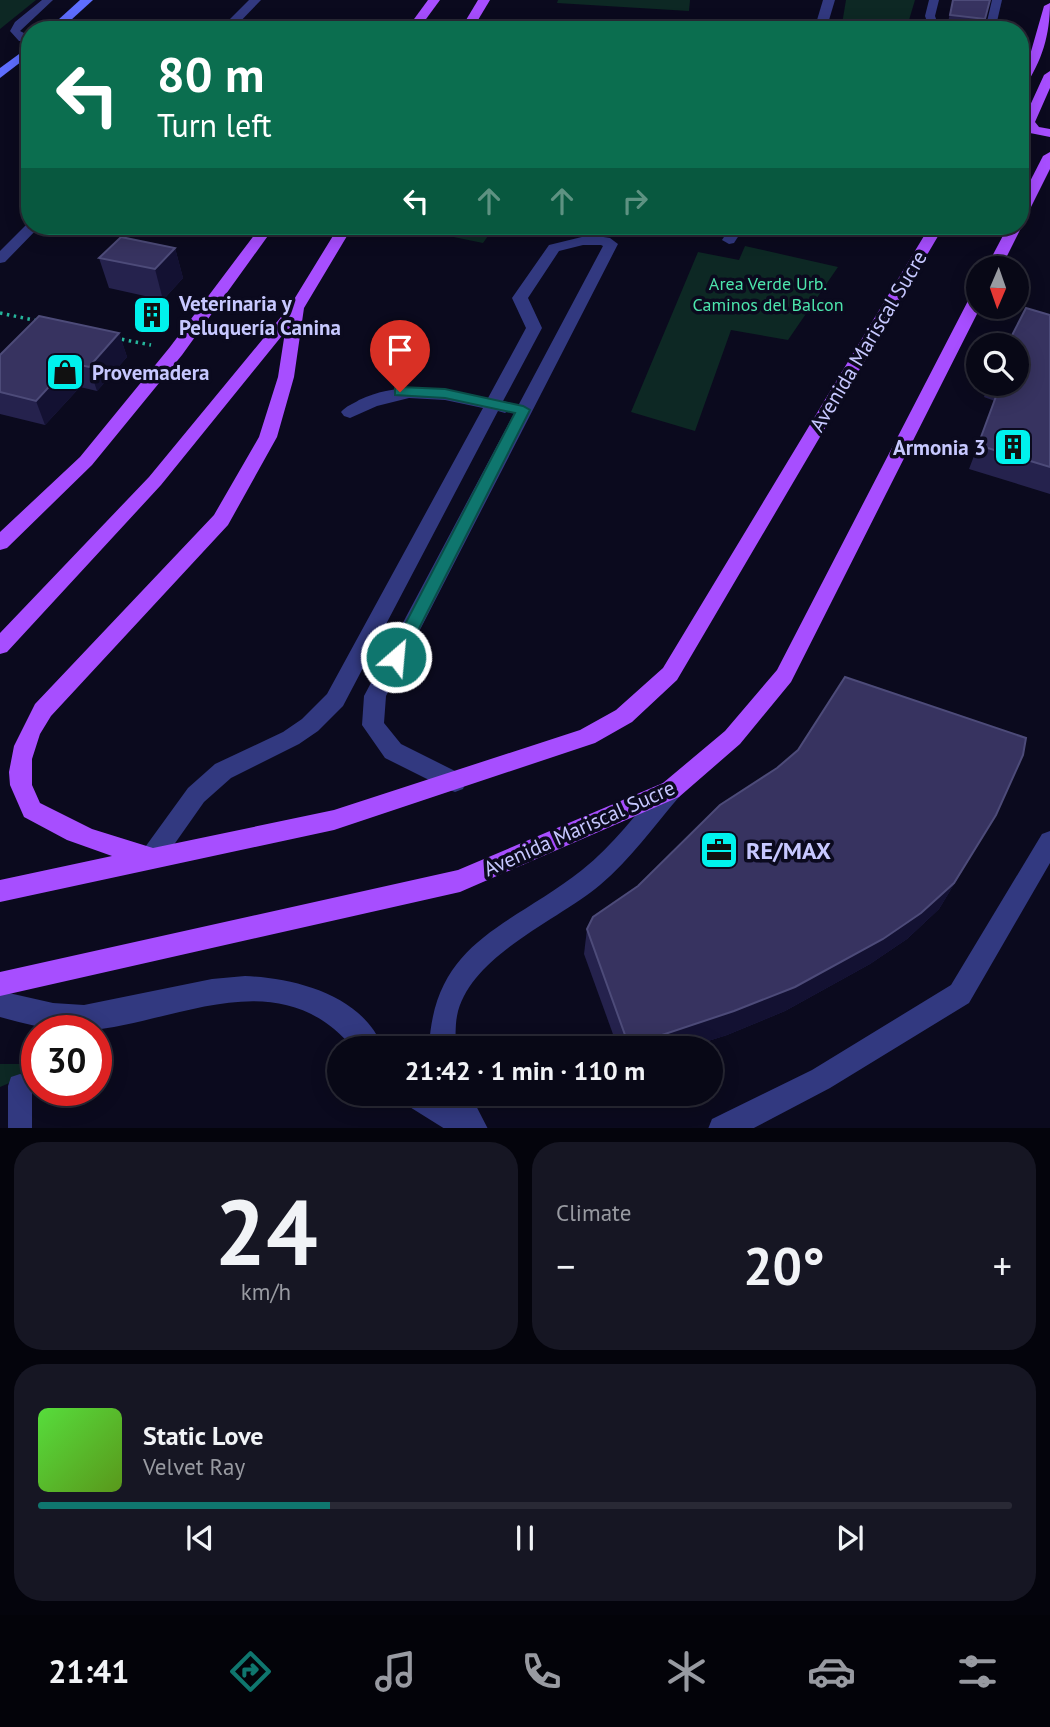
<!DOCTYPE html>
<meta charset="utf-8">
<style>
:root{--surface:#080816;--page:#161623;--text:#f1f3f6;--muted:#989aa1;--line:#292935;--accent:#0f766e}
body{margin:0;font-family:"PT Sans",sans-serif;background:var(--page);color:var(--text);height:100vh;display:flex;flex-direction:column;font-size:26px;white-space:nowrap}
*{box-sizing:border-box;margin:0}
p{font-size:23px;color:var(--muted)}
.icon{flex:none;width:38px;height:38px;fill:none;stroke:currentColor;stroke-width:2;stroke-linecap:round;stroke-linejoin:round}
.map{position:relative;height:1128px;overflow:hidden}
.side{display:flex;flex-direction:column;gap:14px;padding:14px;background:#04040c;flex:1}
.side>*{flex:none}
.banner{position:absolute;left:21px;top:21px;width:1008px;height:214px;border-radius:28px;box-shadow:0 4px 18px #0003,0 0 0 2px var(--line);background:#0b6e4f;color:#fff;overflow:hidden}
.needle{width:46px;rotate:182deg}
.controls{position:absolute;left:966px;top:256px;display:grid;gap:14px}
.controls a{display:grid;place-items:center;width:63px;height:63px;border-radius:50%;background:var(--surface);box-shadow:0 4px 18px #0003,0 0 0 2px var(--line);font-size:35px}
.speed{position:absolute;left:21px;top:1015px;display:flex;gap:14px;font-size:35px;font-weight:700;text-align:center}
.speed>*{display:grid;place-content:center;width:91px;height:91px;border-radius:50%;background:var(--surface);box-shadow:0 4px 18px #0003,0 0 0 2px var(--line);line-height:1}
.speed .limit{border:10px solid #d22;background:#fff;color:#111}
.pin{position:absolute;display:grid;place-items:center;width:60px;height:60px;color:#fff;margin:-72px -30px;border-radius:50% 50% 50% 0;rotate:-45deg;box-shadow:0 0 7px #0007}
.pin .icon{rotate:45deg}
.me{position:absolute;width:77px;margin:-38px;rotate:27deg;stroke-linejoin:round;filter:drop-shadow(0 0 5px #0008)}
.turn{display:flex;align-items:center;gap:24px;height:147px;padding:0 21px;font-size:32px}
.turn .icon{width:91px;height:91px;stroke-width:2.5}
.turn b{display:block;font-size:49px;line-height:60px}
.lanes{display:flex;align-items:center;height:66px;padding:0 21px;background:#0003;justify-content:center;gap:35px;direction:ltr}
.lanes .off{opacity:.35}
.big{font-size:52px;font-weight:700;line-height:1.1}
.side .card{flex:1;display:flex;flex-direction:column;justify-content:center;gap:10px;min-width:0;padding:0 24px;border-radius:28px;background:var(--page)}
.side .dial{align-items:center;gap:0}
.dial b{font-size:91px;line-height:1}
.song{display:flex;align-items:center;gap:21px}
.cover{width:84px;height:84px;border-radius:10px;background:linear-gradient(135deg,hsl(110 70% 55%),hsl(90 70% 35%))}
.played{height:7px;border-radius:4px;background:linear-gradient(90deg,var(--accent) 30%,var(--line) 30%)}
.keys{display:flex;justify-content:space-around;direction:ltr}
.heat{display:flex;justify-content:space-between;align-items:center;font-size:38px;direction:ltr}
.side .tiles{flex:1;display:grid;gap:14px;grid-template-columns:1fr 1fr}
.card:last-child{grid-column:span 2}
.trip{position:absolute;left:327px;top:1036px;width:396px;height:70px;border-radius:35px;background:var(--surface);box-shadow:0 4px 18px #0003,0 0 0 2px var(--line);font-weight:700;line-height:70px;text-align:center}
.dock{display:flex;height:112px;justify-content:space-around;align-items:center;background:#030309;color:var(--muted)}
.dock .icon{width:49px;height:49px}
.dock .on{color:var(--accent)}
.dock b{font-size:32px;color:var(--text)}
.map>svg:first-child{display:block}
</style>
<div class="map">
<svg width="1050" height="1129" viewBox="0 0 1050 1129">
<rect width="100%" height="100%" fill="#0b0a1e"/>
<!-- green -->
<g fill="#0d2824">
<polygon points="0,0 36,0 0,29"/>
<polygon points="558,0 690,0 689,11 557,3"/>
<polygon points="846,0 915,0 906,30 841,30"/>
<polygon points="439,226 495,226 483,243 434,233"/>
<polygon points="745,246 838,267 788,340 731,330 695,431 631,412 698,252 739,260"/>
<polygon points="0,1064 37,1064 37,1071 0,1087"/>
</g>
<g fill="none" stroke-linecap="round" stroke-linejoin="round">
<!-- path -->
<g stroke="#26b59b" stroke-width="3.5" stroke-dasharray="2.5 4.5" stroke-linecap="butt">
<polyline points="0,313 38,321"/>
<polyline points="115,338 151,345"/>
</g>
<!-- service -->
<g fill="#323980" fill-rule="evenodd">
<polygon points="42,0 53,0 20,31 30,36 30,42 19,41 10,31 15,22"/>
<polygon points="929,0 939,0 935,16 940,30 930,30 925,16"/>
<polygon points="992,0 1002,0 995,30 985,30"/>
<polygon points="20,1074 29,1077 32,1086 32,1129 8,1129 8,1086 11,1077"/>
</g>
<!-- minor -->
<g fill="#323980" fill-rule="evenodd">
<polygon points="249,0 261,0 232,30 219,30"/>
<polygon points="823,0 835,0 826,30 814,30"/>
<polygon points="28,223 30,226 40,226 5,262 0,263 0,251"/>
<polygon points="731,226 745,226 734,243 729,244 722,240"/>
<path d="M590 235 610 238 618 244 386 696 384 723 401 744 463 775 466 782 463 789 455 792 447 789 385 758 362 725 364 696 603 246 601 245H583L559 251 528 298 542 328 503 401 511 403 513 407 505 413 498 411 343 706 318 731 299 744 231 778 204 802 159 866 151 869 143 866 139 858 143 850 188 788 215 764 283 732 302 719 327 694 483 408 445 400 409 398 377 406 350 418 344 416 341 412C346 406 353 404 359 400 401 380 445 389 488 398L526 328 512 298 549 245Z"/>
<path d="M671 780 679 783 682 790 679 797C654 826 630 860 600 885 557 921 469 956 457 1016 455 1026 456 1038 455 1048H429C434 940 510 927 582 870 613 846 637 812 663 783Z"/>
<polygon points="1050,831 1050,863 969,1003 830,1088 752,1129 708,1129 712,1119 812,1070 951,985 1042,834"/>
<path d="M245 976C295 978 363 995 383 1048H353C278 959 178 1023 85 1031 57 1033 27 1024 0 1017V991L53 1003 84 1005 212 979Z"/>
<polygon points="402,1094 438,1094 443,1097 442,1094 470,1094 488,1129 445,1129 405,1104"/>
</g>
<!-- secondary -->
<g fill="#5e6eff" fill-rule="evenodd">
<polygon points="80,0 93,0 60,30 47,30"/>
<polygon points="30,46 30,55 0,78 0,68"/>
</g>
<!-- primary -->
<g fill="#a74eff" fill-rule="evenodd">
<polygon points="428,0 440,0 418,30 406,30"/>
<polygon points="478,0 490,0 472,30 460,30"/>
<path d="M1050 3C1050 35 1042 61 1024 88L1020 89V75L1028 62 1044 6Z"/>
<polygon points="1050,71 1050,88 1035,122 1039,127 1050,129 1050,137 1030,133 1022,123 1044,75"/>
<polygon points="1050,152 1050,169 1027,215 1020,219 1020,201 1043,156"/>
<polygon points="1020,223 1022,226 1001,268 986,268 1008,226 1020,226"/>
<polygon points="261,226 275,226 182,355 92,465 7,548 0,550 0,532 80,457 170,347"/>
<polygon points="339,226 353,226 304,308 294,377 277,437 228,525 51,716 40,734 32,759 32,785 40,803 92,829 153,848 334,810 580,730 616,710 663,668 930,226 944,226 677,680 632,722 595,743 334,830 0,902 0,880 112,856 67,840 24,817 10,785 9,772 14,746 35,704 214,515 259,437 278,377 285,332 161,485 7,652 0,654 0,633 149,477 290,306"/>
<polygon points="978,292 978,306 981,306 791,682 740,744 679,797 460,892 0,996 0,972 458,870 663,783 725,731 777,670 970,297"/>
</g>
</g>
<!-- wall -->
<g fill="#25224d">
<polygon points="953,0 990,0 983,27 948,22"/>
<polygon points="175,248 183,278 163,300 109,288 99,258"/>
<polygon points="1050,315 1050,494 969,469 995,401 984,397 989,383 1017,383"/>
<polygon points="119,333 127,357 97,391 80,387 45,425 0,414 0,355"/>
<polygon points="996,815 939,909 907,939 870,964 785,1011 727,1035 686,1048 618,1048 584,954 587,929"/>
</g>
<!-- shaded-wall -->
<g fill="#131132">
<polygon points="175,248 183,278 163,300 155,269"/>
<polygon points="119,333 127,357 97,391 89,367"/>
<polygon points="71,363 80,387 45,425 36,401"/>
<polygon points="996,815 939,909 907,939 870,964 785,1011 727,1035 686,1048 629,1048 629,1046"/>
</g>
<!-- building -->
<g fill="#373360" stroke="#4d4b79" stroke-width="2">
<polygon points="953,0 990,0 985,19 950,15"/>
<polygon points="121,237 175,248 155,269 99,258"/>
<polygon points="1026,308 1050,315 1050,467 978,445 1001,383 1017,383 1017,345 1007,345"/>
<polygon points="39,316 119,333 89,367 71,363 36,401 0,392 0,355"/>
<polygon points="845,677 1026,738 1023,755 996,815 954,883 921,913 883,939 795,987 734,1011 629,1046 587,929 593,917 638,886 720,805 777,768 798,750"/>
</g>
<!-- route -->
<polygon fill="#0f766e" stroke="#0a4d48" stroke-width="2" points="400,387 445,389 523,406 530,410 402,662 390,662 388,657 515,413 445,398 395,395 395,388"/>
<!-- icons -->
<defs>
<symbol id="building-square" viewBox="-11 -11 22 22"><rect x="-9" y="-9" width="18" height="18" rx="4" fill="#00f2ed" stroke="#0b0a1e"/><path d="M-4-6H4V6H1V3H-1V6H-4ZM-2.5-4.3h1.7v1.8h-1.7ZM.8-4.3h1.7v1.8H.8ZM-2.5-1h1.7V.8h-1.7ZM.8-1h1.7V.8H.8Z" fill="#111"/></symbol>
<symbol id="shop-square" viewBox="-11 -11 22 22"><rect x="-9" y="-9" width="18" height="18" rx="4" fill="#00f2ed" stroke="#0b0a1e"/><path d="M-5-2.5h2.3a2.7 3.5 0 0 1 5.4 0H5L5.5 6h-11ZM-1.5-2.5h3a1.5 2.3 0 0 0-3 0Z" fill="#111"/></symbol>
<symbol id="office-square" viewBox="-11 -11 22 22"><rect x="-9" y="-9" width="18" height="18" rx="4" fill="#00f2ed" stroke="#0b0a1e"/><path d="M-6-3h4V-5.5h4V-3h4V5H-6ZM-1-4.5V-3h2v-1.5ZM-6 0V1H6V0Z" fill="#111"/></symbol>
</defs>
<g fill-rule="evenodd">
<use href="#building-square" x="130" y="293" width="44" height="44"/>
<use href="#shop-square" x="43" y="350" width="44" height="44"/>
<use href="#building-square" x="991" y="425" width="44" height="44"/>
<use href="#office-square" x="697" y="828" width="44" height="44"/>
</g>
<g text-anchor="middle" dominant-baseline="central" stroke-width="7" stroke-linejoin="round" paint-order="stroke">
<!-- far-park labels -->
<g font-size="18" fill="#4de5ad" stroke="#0b0a1e">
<text x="768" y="283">Area Verde Urb.<tspan x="768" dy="21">Caminos del Balcon</tspan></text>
</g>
<!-- poi labels -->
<g font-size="21" font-weight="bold" fill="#c7c8ff" stroke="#0b0a1e" text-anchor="start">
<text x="179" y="303">Veterinaria y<tspan x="179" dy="24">Peluquería Canina</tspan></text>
<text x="92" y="372">Provemadera</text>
<text x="986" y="447" text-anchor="end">Armonia 3</text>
</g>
<!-- street labels -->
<g font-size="21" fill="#c7c8ff" stroke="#0b0a1e">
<text transform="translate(868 341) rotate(-59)">Avenida Mariscal Sucre</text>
<text transform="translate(579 828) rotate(-24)">Avenida Mariscal Sucre</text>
</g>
<!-- near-poi labels -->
<g font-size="24" font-weight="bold" fill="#c7c8ff" stroke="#0b0a1e" text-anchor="start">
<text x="746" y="850">RE/MAX</text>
</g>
</g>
</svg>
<div class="controls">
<a><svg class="needle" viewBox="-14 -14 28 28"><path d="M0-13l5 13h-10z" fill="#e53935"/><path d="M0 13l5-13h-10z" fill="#989aa1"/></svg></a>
<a><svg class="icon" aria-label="search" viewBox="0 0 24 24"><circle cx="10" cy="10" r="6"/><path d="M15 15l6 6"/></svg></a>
</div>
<div class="speed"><div class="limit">30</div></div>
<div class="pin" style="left:400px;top:392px;background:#d93025"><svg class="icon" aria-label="arrive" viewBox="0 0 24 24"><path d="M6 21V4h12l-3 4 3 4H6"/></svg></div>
<svg class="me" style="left:396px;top:657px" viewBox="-20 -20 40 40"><circle r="17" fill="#0f766e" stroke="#fff" stroke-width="3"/><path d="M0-11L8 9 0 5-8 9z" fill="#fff"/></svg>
<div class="trip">21:42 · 1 min · 110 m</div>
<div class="banner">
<div class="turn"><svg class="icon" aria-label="left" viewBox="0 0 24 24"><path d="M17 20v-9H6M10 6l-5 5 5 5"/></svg><div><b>80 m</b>Turn left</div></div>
<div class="lanes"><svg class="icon" aria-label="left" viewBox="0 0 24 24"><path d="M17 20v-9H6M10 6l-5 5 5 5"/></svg><svg class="icon off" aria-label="ahead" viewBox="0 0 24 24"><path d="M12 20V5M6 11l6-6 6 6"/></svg><svg class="icon off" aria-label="ahead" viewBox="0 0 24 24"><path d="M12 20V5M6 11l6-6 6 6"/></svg><svg class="icon off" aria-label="right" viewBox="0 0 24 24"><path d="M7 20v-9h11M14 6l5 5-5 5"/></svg></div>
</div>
</div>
<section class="side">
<div class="tiles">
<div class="card dial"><b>24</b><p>km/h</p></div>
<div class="card"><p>Climate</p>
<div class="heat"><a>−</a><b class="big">20°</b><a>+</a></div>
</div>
<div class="card">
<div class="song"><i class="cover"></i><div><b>Static Love</b><p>Velvet Ray</p></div></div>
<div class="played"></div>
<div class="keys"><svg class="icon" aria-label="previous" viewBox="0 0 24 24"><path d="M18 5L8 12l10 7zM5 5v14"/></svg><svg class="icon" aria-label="pause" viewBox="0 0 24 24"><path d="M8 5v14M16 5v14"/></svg><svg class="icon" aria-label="next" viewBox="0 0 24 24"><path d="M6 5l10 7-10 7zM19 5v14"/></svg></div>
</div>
</div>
</section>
<nav class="dock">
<b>21:41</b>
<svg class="icon on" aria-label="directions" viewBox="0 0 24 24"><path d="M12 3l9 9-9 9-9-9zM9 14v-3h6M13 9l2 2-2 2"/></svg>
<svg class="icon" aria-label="music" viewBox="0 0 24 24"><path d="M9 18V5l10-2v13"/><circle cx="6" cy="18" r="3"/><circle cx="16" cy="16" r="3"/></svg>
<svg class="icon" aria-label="phone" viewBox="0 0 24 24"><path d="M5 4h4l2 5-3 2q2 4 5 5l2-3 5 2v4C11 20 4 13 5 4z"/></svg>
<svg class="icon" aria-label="climate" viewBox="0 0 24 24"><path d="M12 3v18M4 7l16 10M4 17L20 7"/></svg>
<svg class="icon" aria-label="car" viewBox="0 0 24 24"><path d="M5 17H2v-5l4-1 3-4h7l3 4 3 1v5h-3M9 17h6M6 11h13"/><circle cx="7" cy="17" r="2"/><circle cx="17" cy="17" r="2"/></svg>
<svg class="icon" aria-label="filters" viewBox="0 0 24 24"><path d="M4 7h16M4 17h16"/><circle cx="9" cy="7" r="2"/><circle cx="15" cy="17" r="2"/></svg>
</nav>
